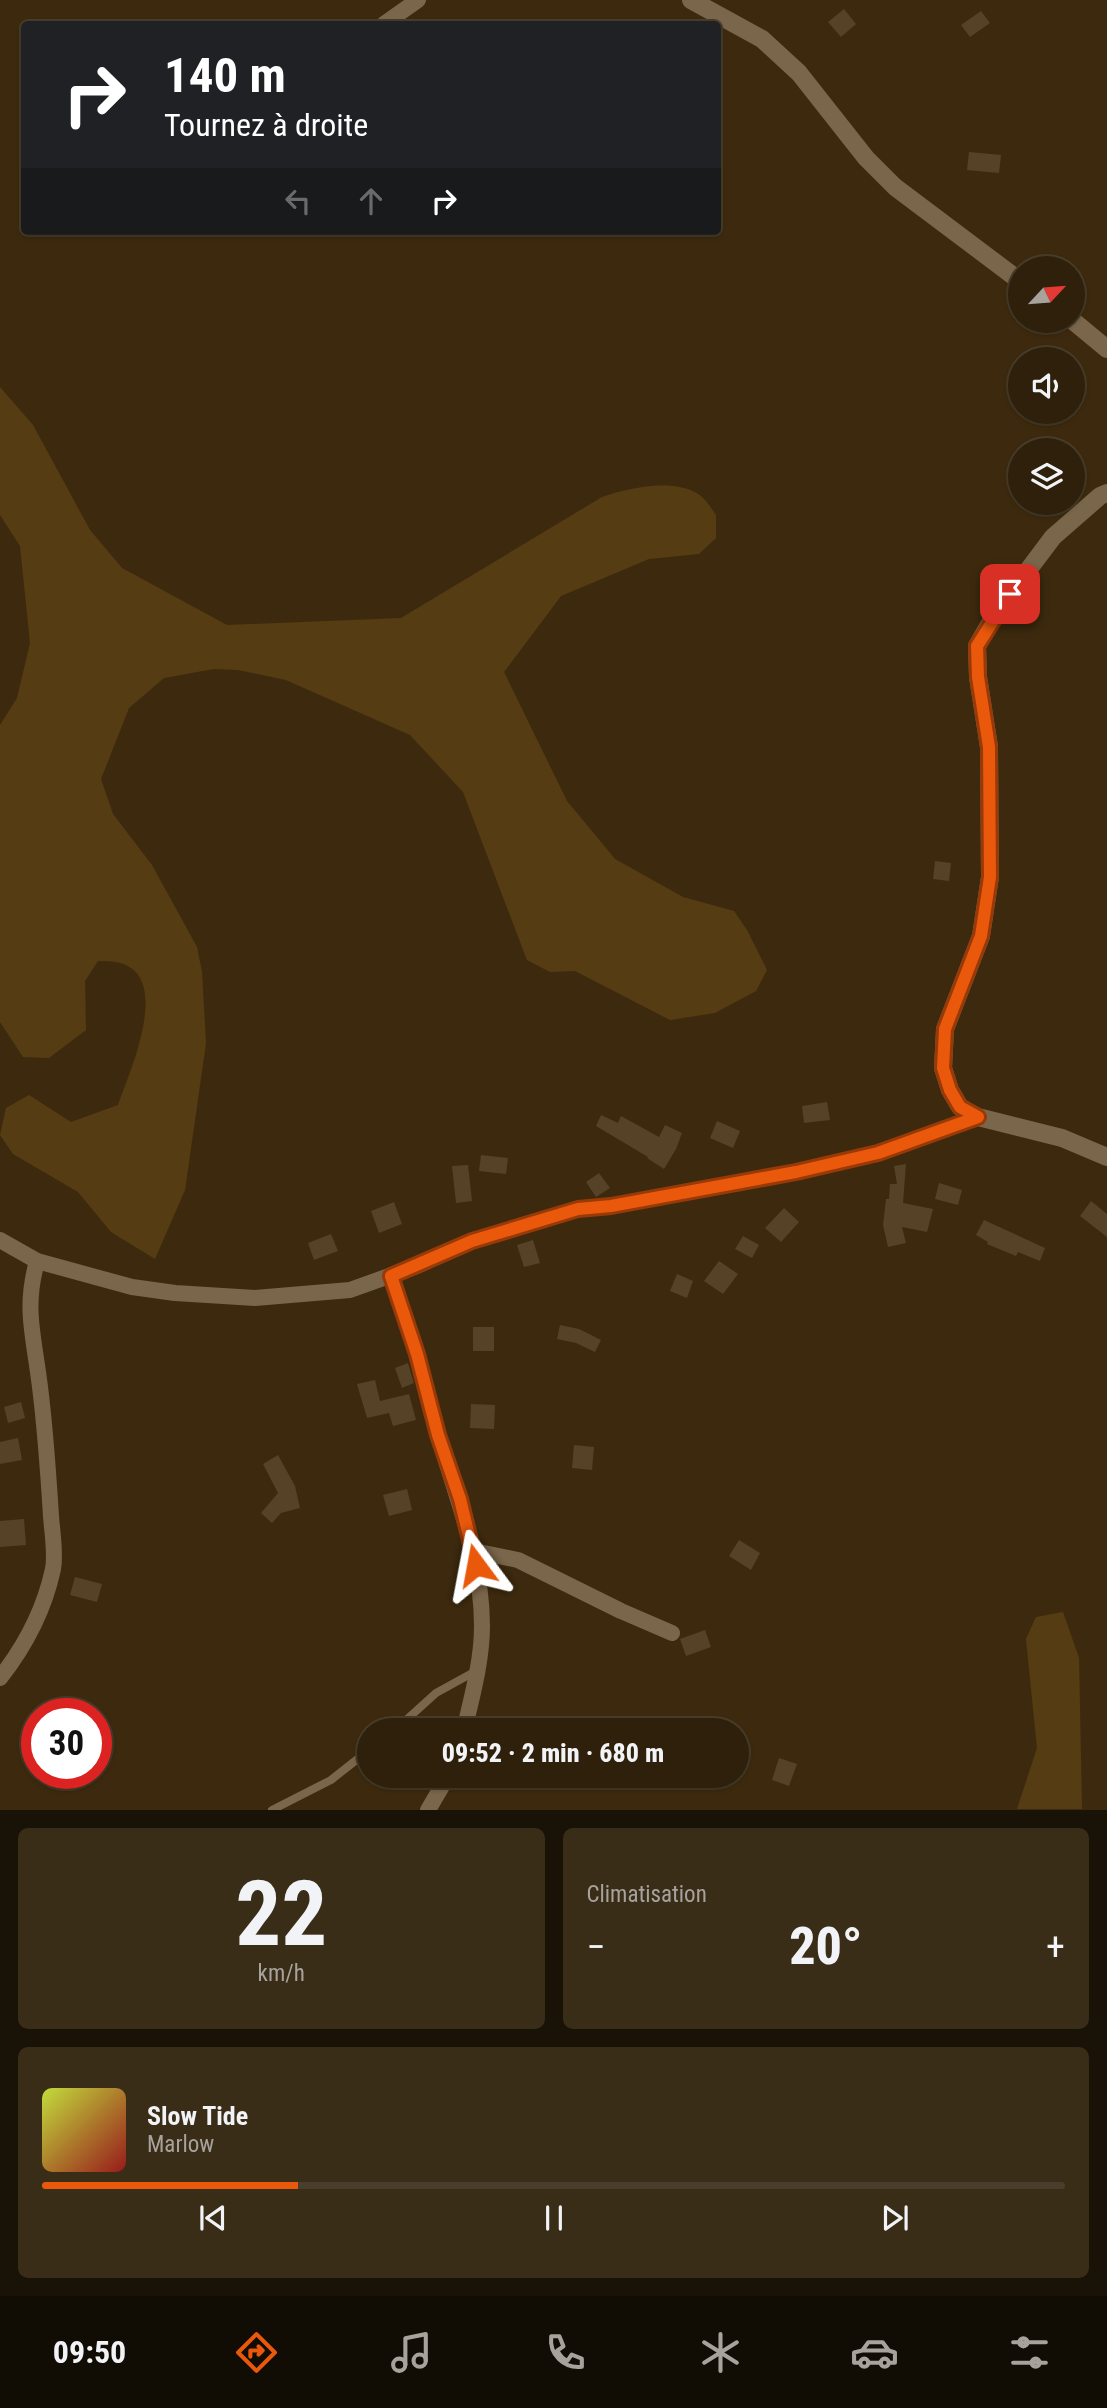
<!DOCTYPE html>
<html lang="fr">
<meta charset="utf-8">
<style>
:root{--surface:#2e200a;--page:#3a2d18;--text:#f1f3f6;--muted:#a7a39c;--line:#493e2b;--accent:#ea580c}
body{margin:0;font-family:"Roboto Condensed",sans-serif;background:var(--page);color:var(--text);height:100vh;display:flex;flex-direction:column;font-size:26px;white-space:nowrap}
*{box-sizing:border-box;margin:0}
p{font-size:23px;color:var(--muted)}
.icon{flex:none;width:38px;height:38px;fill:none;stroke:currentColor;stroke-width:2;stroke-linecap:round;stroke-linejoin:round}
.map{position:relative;height:1810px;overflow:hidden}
.sheet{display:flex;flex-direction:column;gap:18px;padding:18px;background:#191206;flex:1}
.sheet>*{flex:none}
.banner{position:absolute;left:21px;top:21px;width:700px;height:214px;border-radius:7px;box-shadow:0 2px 5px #0004,0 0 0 2px var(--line);background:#202124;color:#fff;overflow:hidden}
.needle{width:46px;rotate:64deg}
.fabs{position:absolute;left:1008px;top:256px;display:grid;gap:14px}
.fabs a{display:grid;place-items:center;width:77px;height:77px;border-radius:50%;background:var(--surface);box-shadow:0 2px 5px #0004,0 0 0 2px var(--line);font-size:35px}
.speed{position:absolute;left:21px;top:1698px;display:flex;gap:14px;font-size:35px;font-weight:700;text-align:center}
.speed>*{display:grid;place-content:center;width:91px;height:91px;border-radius:50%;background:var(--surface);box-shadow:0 2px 5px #0004,0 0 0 2px var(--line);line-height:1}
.speed .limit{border:10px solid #d22;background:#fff;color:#111}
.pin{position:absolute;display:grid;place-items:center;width:60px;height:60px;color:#fff;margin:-30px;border-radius:14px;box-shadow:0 4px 10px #0006}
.me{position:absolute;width:77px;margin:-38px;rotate:347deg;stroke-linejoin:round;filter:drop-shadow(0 0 5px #0008)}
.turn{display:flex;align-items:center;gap:24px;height:147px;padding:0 28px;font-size:32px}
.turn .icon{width:91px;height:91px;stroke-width:2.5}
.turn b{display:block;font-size:49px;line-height:60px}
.lanes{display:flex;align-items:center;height:66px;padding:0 28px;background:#0003;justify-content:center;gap:35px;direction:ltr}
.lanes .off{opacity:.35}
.big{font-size:52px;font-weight:800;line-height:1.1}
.sheet .card{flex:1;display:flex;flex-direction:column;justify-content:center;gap:10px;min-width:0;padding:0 24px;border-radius:10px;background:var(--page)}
.sheet .dial{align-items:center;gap:0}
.dial b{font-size:91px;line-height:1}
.song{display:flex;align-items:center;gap:21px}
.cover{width:84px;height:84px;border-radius:10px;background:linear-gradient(135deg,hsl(70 70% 55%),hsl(0 70% 35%))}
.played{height:7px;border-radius:4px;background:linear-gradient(90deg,var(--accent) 25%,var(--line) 25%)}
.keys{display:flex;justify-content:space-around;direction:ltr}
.heat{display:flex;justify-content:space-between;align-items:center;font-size:38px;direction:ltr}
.sheet .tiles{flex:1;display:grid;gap:18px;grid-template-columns:1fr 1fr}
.card:last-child{grid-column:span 2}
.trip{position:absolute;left:357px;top:1718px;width:392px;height:70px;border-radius:35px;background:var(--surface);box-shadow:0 2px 5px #0004,0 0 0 2px var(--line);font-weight:800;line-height:70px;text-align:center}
.tab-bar{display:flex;height:112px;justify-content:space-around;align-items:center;background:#120d04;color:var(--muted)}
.tab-bar .icon{width:49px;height:49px}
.tab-bar .current{color:var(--accent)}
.tab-bar b{font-size:32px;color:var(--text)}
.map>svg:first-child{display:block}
</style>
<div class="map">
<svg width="1107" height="1810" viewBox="0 0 1107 1810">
<rect width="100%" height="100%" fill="#3d2a0e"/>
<!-- green -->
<g fill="#563c13">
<path d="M0 387 33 425 90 530 122 568 227 625 401 618 602 497C628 488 673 478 698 494 705 498 711 508 716 515V538L699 554 649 559 561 596 504 672 567 801 615 859 683 897 734 911 747 930 767 970 756 991 715 1013 670 1020 575 971 550 972 527 960 463 792 410 735 286 680 238 670 214 669 164 678 129 708 101 779 113 814 152 865 197 947 202 972 206 1043 185 1190 155 1259 111 1232 78 1192 13 1154 0 1135 6 1108 29 1095 71 1122 118 1105C129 1073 173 977 120 963 113 961 105 961 98 961L85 981 86 1030 49 1058 23 1057 0 1022V725L17 698 30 643 20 546 0 515Z"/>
<polygon points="1063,1612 1079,1658 1082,1809 1017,1809 1037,1748 1026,1639 1036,1617"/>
</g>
<!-- building -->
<g fill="#564227">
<polygon points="844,9 856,24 841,37 828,22"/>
<polygon points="981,11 990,23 970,37 961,25"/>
<polygon points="969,152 1001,155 999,173 967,170"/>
<polygon points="935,861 951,863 949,881 933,879"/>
<polygon points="827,1102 830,1120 804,1123 802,1106"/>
<polygon points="601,1115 618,1123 621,1116 659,1137 665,1125 682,1133 676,1149 664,1169 647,1158 648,1157 596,1126"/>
<polygon points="717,1121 740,1131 733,1148 710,1138"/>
<polygon points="481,1155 508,1158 506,1174 479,1171"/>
<polygon points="906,1164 903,1203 933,1209 927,1232 902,1227 906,1243 888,1247 883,1225 886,1199 889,1199 890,1184 897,1184 894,1166"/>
<polygon points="468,1165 472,1201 456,1203 452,1166"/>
<polygon points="599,1173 610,1188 596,1197 586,1182"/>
<polygon points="939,1183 962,1190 958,1205 935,1199"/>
<polygon points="1091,1201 1107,1214 1107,1237 1080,1216"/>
<polygon points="394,1202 402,1224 379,1233 371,1211"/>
<polygon points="784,1208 799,1222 781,1242 765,1228"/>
<polygon points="984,1220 1045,1248 1040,1261 1018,1252 1016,1256 987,1244 988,1242 976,1235"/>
<polygon points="331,1234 338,1251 314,1260 308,1243"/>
<polygon points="743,1236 759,1245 752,1258 735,1249"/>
<polygon points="533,1240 540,1263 524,1267 517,1245"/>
<polygon points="719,1261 738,1274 723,1294 704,1281"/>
<polygon points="677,1274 693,1281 687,1298 670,1291"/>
<polygon points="560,1325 579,1329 601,1340 595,1352 576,1343 557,1339"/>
<rect x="473" y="1327" width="21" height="24"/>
<polygon points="408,1363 414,1383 402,1388 395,1368"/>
<polygon points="375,1380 380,1401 409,1394 416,1420 393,1426 389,1413 367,1418 357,1384"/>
<polygon points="21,1402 25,1418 8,1423 4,1407"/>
<polygon points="471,1404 495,1405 494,1429 470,1428"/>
<polygon points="18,1438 22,1460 0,1464 0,1442"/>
<polygon points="574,1445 594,1447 592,1470 572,1468"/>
<polygon points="278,1455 295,1486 300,1508 281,1513 272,1523 261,1513 278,1493 263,1464"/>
<polygon points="407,1489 412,1510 389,1516 383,1495"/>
<polygon points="24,1519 26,1545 0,1547 0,1521"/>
<polygon points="739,1540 760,1553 751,1570 729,1556"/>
<polygon points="75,1577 102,1584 97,1602 70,1595"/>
<polygon points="705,1630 711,1647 686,1656 680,1639"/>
<polygon points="779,1758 797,1764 789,1786 772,1780"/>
</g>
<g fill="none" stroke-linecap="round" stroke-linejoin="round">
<!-- service -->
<g stroke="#7a664a" stroke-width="8">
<polyline points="394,1731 436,1693 476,1671"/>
<polyline points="272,1810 331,1780 369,1750"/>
</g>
<!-- minor -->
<g stroke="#7a664a" stroke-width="16">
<polyline points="384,24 418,0"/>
<polyline points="0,1240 37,1261 132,1287 175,1293 255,1298 350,1290 417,1266 472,1241 578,1209 611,1206 796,1172 878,1153 978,1117"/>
<path d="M391 1276C400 1303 410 1329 418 1357 425 1382 430 1409 438 1434 456 1498 482 1558 482 1626 482 1661 472 1696 464 1731"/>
<polyline points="474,1551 518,1560 621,1611 672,1633"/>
<path d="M0 1678C26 1645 44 1611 53 1569 56 1553 52 1532 51 1516 48 1468 45 1420 38 1372 32 1329 25 1305 37 1261"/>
<polyline points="428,1810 448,1776"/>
</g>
<!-- tertiary -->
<g stroke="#7a664a" stroke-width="18">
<polyline points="691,0 762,39 799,73 866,158 895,187 1020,281"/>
<polyline points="1072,320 1107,349"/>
<polyline points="1107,493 1100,496 1053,537 996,613 977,646 978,677 989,747 990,877 981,936 945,1029 943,1068 950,1090 960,1107 978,1117 1062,1138 1107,1157"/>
</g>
</g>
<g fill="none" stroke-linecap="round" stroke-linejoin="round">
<defs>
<polyline id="route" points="476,1565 460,1499 438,1435 417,1354 391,1276 472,1241 578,1209 611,1206 796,1172 878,1153 978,1117 960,1107 950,1090 943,1068 945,1029 981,936 990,877 989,747 978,677 977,646 1010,594"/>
</defs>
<!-- route casing -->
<use href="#route" stroke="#983908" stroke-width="18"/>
<!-- route -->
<use href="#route" stroke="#ea580c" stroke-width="12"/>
</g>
</svg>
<div class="fabs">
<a><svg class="needle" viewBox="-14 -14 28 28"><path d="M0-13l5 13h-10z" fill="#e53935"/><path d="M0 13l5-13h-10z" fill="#a7a39c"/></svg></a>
<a><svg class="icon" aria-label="sound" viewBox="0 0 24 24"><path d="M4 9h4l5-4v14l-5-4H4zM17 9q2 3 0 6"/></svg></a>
<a><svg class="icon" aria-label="layers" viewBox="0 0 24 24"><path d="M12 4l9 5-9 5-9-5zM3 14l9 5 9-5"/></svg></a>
</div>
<div class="speed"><div class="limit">30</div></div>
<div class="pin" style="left:1010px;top:594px;background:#d93025"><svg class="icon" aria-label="arrive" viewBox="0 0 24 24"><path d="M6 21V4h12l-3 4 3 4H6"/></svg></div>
<svg class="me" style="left:476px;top:1565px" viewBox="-20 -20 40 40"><path d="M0-17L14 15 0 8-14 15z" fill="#ea580c" stroke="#fff" stroke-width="4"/></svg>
<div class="trip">09:52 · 2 min · 680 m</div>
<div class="banner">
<div class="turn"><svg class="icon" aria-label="right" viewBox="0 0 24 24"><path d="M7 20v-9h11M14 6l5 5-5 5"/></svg><div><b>140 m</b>Tournez à droite</div></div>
<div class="lanes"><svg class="icon off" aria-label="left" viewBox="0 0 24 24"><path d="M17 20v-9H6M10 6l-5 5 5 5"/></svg><svg class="icon off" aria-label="ahead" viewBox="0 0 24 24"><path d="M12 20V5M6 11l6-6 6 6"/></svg><svg class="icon" aria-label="right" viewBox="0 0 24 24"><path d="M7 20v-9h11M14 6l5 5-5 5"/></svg></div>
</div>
</div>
<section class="sheet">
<div class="tiles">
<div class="card dial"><b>22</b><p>km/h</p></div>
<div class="card"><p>Climatisation</p>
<div class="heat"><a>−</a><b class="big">20°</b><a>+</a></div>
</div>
<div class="card">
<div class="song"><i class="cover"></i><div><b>Slow Tide</b><p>Marlow</p></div></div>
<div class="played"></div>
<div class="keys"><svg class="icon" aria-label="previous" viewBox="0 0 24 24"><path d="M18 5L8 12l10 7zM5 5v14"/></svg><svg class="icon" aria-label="pause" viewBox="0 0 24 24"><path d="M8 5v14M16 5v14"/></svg><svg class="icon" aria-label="next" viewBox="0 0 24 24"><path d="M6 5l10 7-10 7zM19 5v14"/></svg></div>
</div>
</div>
</section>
<nav class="tab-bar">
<b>09:50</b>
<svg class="icon current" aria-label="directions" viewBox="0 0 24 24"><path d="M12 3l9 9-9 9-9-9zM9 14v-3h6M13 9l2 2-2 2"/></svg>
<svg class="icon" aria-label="music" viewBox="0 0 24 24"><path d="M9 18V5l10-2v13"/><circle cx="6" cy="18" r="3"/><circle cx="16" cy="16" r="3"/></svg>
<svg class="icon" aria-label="phone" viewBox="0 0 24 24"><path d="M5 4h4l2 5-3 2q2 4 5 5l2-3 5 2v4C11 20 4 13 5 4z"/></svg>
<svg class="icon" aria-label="climate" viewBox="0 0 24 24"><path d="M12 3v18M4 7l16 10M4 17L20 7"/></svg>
<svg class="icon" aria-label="car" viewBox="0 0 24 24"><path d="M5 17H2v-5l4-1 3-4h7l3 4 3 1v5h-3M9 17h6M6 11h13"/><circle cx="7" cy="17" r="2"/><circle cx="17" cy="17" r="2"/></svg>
<svg class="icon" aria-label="filters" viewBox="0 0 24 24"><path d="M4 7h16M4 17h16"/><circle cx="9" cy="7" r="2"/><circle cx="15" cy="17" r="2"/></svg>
</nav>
